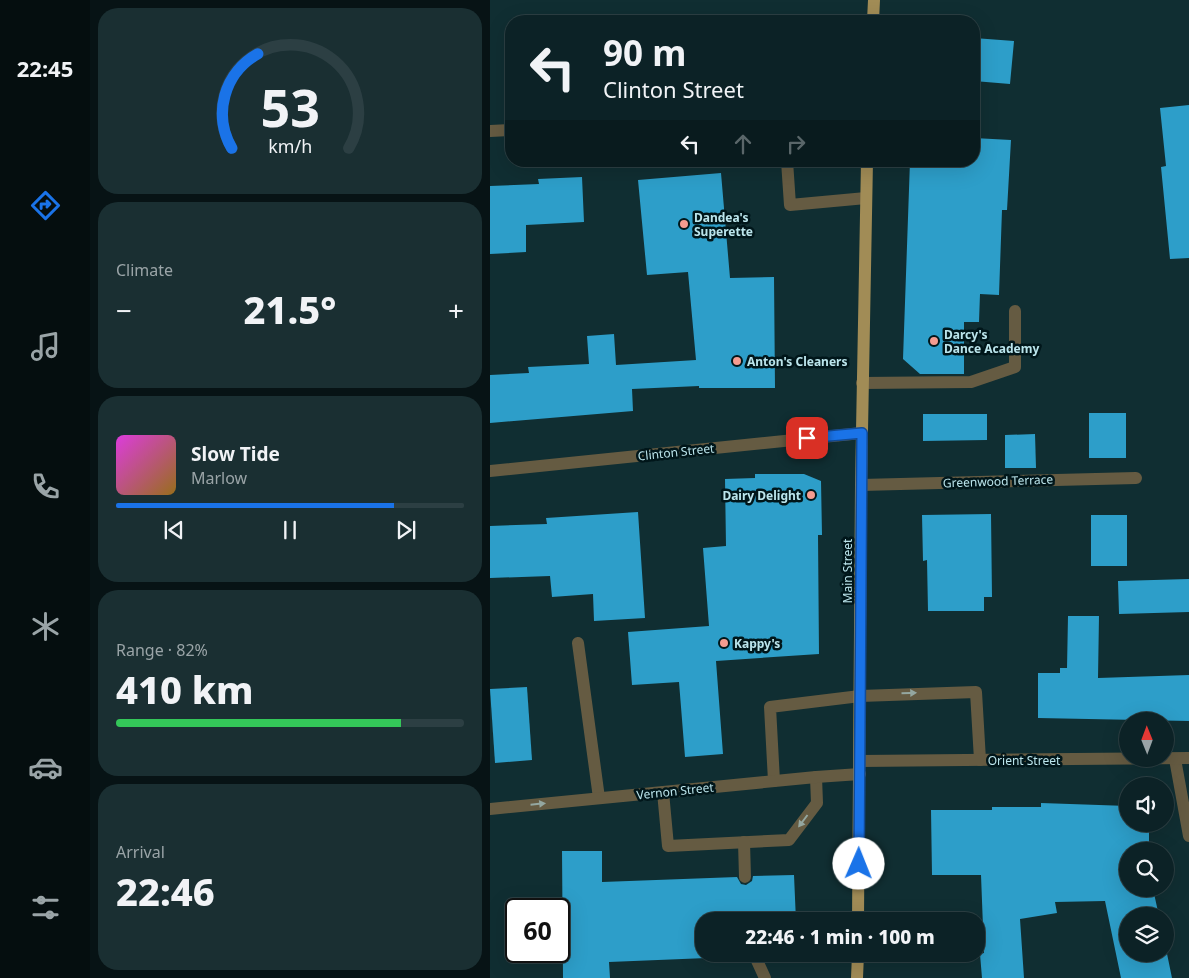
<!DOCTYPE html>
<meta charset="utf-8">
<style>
:root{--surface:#0c2226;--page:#1a2f32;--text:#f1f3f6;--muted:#9aa4a7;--line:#2c3f43;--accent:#1a73e8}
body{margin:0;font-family:"Noto Sans",sans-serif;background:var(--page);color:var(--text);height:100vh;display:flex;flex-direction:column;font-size:19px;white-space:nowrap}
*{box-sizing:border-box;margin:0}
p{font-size:16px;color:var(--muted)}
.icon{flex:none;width:28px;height:28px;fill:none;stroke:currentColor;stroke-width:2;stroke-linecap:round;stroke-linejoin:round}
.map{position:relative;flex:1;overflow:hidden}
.drawer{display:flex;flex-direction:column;gap:8px;padding:8px;background:#071315;width:400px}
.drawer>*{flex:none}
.banner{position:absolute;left:15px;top:15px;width:475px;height:152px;border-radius:20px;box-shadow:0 5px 20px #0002,0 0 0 1px var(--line);background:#0c2226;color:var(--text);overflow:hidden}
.needle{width:32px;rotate:359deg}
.controls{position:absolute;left:629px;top:712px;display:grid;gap:10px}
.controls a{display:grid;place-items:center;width:55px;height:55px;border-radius:50%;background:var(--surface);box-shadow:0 5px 20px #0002,0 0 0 1px var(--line);font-size:25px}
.speed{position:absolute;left:15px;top:898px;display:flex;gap:10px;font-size:25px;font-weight:700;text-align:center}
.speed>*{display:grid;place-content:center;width:65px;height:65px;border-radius:50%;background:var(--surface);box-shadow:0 5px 20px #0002,0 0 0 1px var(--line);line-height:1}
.speed .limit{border:2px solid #111;border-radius:8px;background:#fff;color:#111}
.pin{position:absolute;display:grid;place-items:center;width:42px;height:42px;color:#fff;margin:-21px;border-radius:10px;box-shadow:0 2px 8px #0006}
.me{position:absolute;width:55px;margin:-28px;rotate:1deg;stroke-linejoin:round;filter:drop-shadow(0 0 4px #0008)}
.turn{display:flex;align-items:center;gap:18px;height:105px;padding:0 15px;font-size:22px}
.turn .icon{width:65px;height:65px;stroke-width:2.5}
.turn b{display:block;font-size:35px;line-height:42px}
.lanes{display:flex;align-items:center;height:48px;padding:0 15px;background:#0003;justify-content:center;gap:25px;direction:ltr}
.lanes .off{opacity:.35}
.big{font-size:38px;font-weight:800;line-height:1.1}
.drawer .card{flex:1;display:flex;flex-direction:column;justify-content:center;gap:8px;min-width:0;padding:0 18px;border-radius:20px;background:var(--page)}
.drawer .dial{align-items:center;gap:0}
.dial svg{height:130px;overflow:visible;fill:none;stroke:var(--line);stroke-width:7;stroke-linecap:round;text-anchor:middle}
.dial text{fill:var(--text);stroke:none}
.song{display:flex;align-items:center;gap:15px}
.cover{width:60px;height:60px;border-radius:8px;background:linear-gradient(135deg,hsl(300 70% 55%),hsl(40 70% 35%))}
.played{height:5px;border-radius:2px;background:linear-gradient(90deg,var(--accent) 80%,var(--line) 80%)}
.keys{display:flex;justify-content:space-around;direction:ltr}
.heat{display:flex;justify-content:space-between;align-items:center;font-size:28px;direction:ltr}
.charge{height:8px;border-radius:4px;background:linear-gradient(90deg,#34c759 82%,var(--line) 0)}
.trip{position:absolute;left:205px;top:912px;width:290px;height:50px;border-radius:20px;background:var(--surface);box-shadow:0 5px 20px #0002,0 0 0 1px var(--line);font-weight:800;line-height:50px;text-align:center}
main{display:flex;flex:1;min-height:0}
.tabs{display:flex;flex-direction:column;width:90px;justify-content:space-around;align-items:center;background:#050e0f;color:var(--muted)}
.tabs .icon{width:35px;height:35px}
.tabs .selected{color:var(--accent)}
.tabs b{font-size:22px;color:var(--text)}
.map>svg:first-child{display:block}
</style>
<main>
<nav class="tabs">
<b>22:45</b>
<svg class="icon selected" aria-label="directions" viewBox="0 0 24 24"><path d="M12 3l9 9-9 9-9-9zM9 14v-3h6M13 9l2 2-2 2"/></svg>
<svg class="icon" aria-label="music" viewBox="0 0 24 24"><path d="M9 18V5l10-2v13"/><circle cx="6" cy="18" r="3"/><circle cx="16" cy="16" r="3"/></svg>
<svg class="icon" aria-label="phone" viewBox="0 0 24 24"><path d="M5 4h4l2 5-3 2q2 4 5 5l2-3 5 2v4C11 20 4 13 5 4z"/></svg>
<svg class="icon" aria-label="climate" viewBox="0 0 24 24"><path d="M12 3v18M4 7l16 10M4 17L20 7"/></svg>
<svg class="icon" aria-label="car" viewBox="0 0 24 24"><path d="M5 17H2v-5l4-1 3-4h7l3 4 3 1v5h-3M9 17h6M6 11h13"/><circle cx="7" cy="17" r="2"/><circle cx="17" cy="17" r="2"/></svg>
<svg class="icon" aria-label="filters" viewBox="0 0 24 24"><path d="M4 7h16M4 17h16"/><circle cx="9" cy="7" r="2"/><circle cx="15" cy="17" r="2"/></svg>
</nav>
<section class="drawer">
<div class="card dial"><svg viewBox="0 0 100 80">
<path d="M14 69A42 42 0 1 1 86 69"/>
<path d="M14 69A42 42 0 0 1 30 11" stroke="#1a73e8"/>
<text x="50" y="56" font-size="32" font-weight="700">53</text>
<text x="50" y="72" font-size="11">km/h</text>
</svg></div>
<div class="card"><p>Climate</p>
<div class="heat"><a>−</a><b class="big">21.5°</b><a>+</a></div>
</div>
<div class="card">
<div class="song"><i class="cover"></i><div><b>Slow Tide</b><p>Marlow</p></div></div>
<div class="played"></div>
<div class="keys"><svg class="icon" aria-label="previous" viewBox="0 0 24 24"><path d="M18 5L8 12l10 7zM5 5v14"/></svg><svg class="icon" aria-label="pause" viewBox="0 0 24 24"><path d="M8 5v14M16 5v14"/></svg><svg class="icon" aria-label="next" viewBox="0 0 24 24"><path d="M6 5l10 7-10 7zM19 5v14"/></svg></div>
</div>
<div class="card"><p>Range · 82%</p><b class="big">410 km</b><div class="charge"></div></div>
<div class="card"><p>Arrival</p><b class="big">22:46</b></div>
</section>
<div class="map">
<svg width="699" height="978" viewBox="0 0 699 978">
<rect width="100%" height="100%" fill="#102e32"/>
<!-- building -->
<g fill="#2d9ec9">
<polygon points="484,38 524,41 520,84 484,81"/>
<polygon points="699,105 699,258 680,259 671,167 676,166 670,108"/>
<polygon points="484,138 521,140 517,210 512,210 509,295 490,294 489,322 474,322 474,374 430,374 413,359 420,161 484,161"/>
<polygon points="231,173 240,278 284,277 285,388 209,388 209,386 142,389 143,411 0,423 0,375 39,373 38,367 99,364 97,336 124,334 126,365 206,360 198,272 157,275 148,180"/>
<polygon points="92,177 94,222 36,225 36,252 0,254 0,186 49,184 48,179"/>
<rect x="599" y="413" width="37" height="45"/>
<polygon points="433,414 497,414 497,440 433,441"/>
<polygon points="545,434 546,468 515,468 515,435"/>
<polygon points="265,474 314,474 331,481 332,535 328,535 329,654 226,661 233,754 195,757 189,682 142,685 138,632 219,626 213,548 236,546 235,479 265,478"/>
<polygon points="148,512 155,618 104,621 103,594 62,597 60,576 0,578 0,526 57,524 56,518"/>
<polygon points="501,514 502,597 494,597 494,611 438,611 437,560 433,561 432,515"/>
<rect x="601" y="515" width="36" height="51"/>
<polygon points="699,579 699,612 629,614 628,581"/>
<polygon points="578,616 609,616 608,678 699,675 699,721 548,718 548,673 570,673 570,668 577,668"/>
<polygon points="37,687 42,760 5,763 0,689"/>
<polygon points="551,803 638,806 638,824 659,824 659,851 638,851 638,889 663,889 669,916 638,916 638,954 675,954 675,944 682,978 631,978 615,901 565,902 567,913 530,919 534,978 492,978 490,954 494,953 491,875 442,875 441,810 502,810 502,807 551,807"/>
<polygon points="72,851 112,851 112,882 247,877 251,884 256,885 262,881 263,876 304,875 306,921 214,921 214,954 217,954 217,958 119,962 120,978 73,978"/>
</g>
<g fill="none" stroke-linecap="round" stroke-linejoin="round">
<!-- service -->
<g stroke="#655b42" stroke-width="12">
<polyline points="297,161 300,205 376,198"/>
<polyline points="372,383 481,382 525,367 525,311"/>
<polyline points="88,643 109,798"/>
<polyline points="284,781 280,707 370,696 486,692 490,760"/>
<polyline points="173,792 178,846 299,840 327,803 326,777"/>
<polyline points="254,842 255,877"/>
<polyline points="264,954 275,978"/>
</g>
<!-- minor -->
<g stroke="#655b42" stroke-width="12">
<polyline points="0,131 21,130"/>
<polyline points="0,471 372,433"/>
<polyline points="371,485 646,478"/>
<polyline points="685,759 699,836"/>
<polyline points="370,761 699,758"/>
<polyline points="0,809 326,777 370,774"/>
</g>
<!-- primary -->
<g stroke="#a18c56" stroke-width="12">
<polyline points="383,21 384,0"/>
<polyline points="368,921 371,485 377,161"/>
<polyline points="367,978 368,954"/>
</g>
</g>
<!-- one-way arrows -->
<defs><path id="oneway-solid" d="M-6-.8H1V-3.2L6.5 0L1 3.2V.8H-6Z" transform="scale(1.25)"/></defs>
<g fill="#94a7a0">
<use href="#oneway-solid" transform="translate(419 693) rotate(-2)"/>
<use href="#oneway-solid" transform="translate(48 804) rotate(-6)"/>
<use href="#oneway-solid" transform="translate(313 821) rotate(127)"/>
</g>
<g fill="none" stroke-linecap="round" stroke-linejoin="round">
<defs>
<polyline id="route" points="317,438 372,433 369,864"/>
</defs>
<!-- route casing -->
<use href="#route" stroke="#114b97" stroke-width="12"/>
<!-- route -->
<use href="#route" stroke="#1a73e8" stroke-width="9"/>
</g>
<!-- markers -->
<g fill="#f59c90" stroke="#00161a" stroke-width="2">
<circle cx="194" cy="224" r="5"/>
<circle cx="444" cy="341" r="5"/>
<circle cx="247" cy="361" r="5"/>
<circle cx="321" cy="495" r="5"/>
<circle cx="234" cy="643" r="5"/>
</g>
<g text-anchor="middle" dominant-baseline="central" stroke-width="5" stroke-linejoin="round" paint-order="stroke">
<!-- poi labels -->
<g font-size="12" font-weight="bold" fill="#bbe5ec" stroke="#00161a" text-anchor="start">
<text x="204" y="217">Dandea's<tspan x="204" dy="14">Superette</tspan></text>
<text x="454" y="334">Darcy's<tspan x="454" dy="14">Dance Academy</tspan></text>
<text x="257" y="361">Anton's Cleaners</text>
<text x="311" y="495" text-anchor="end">Dairy Delight</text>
<text x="244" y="643">Kappy's</text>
</g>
<!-- street labels -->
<g font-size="12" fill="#bbe5ec" stroke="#00161a">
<text transform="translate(186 452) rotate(-6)">Clinton Street</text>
<text transform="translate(508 481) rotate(-2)">Greenwood Terrace</text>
<text transform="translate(357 571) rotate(-90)">Main Street</text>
<text x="534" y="760">Orient Street</text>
<text transform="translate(185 791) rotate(-6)">Vernon Street</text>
</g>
</g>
</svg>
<div class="controls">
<a><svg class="needle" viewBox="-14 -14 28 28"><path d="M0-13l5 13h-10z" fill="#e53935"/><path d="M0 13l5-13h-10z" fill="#9aa4a7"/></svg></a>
<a><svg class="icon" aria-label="sound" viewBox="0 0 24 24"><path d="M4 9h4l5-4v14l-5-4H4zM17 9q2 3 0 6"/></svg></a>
<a><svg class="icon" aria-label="search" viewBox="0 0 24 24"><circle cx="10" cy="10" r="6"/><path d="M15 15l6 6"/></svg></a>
<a><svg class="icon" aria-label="layers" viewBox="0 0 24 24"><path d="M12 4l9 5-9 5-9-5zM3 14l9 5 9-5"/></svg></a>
</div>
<div class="speed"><div class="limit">60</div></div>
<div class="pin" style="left:317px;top:438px;background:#d93025"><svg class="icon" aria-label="arrive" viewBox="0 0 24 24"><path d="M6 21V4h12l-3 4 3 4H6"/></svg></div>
<svg class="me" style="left:369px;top:864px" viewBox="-20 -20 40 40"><circle r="19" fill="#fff"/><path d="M0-13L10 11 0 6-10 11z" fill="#1a73e8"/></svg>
<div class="trip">22:46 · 1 min · 100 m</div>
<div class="banner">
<div class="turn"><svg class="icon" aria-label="left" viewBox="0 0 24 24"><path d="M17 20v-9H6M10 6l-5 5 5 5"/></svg><div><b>90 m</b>Clinton Street</div></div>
<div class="lanes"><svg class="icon" aria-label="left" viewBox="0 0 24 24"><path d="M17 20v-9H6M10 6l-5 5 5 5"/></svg><svg class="icon off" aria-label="ahead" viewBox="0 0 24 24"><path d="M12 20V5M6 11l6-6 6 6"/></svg><svg class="icon off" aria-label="right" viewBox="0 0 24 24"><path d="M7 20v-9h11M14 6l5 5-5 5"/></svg></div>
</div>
</div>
</main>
